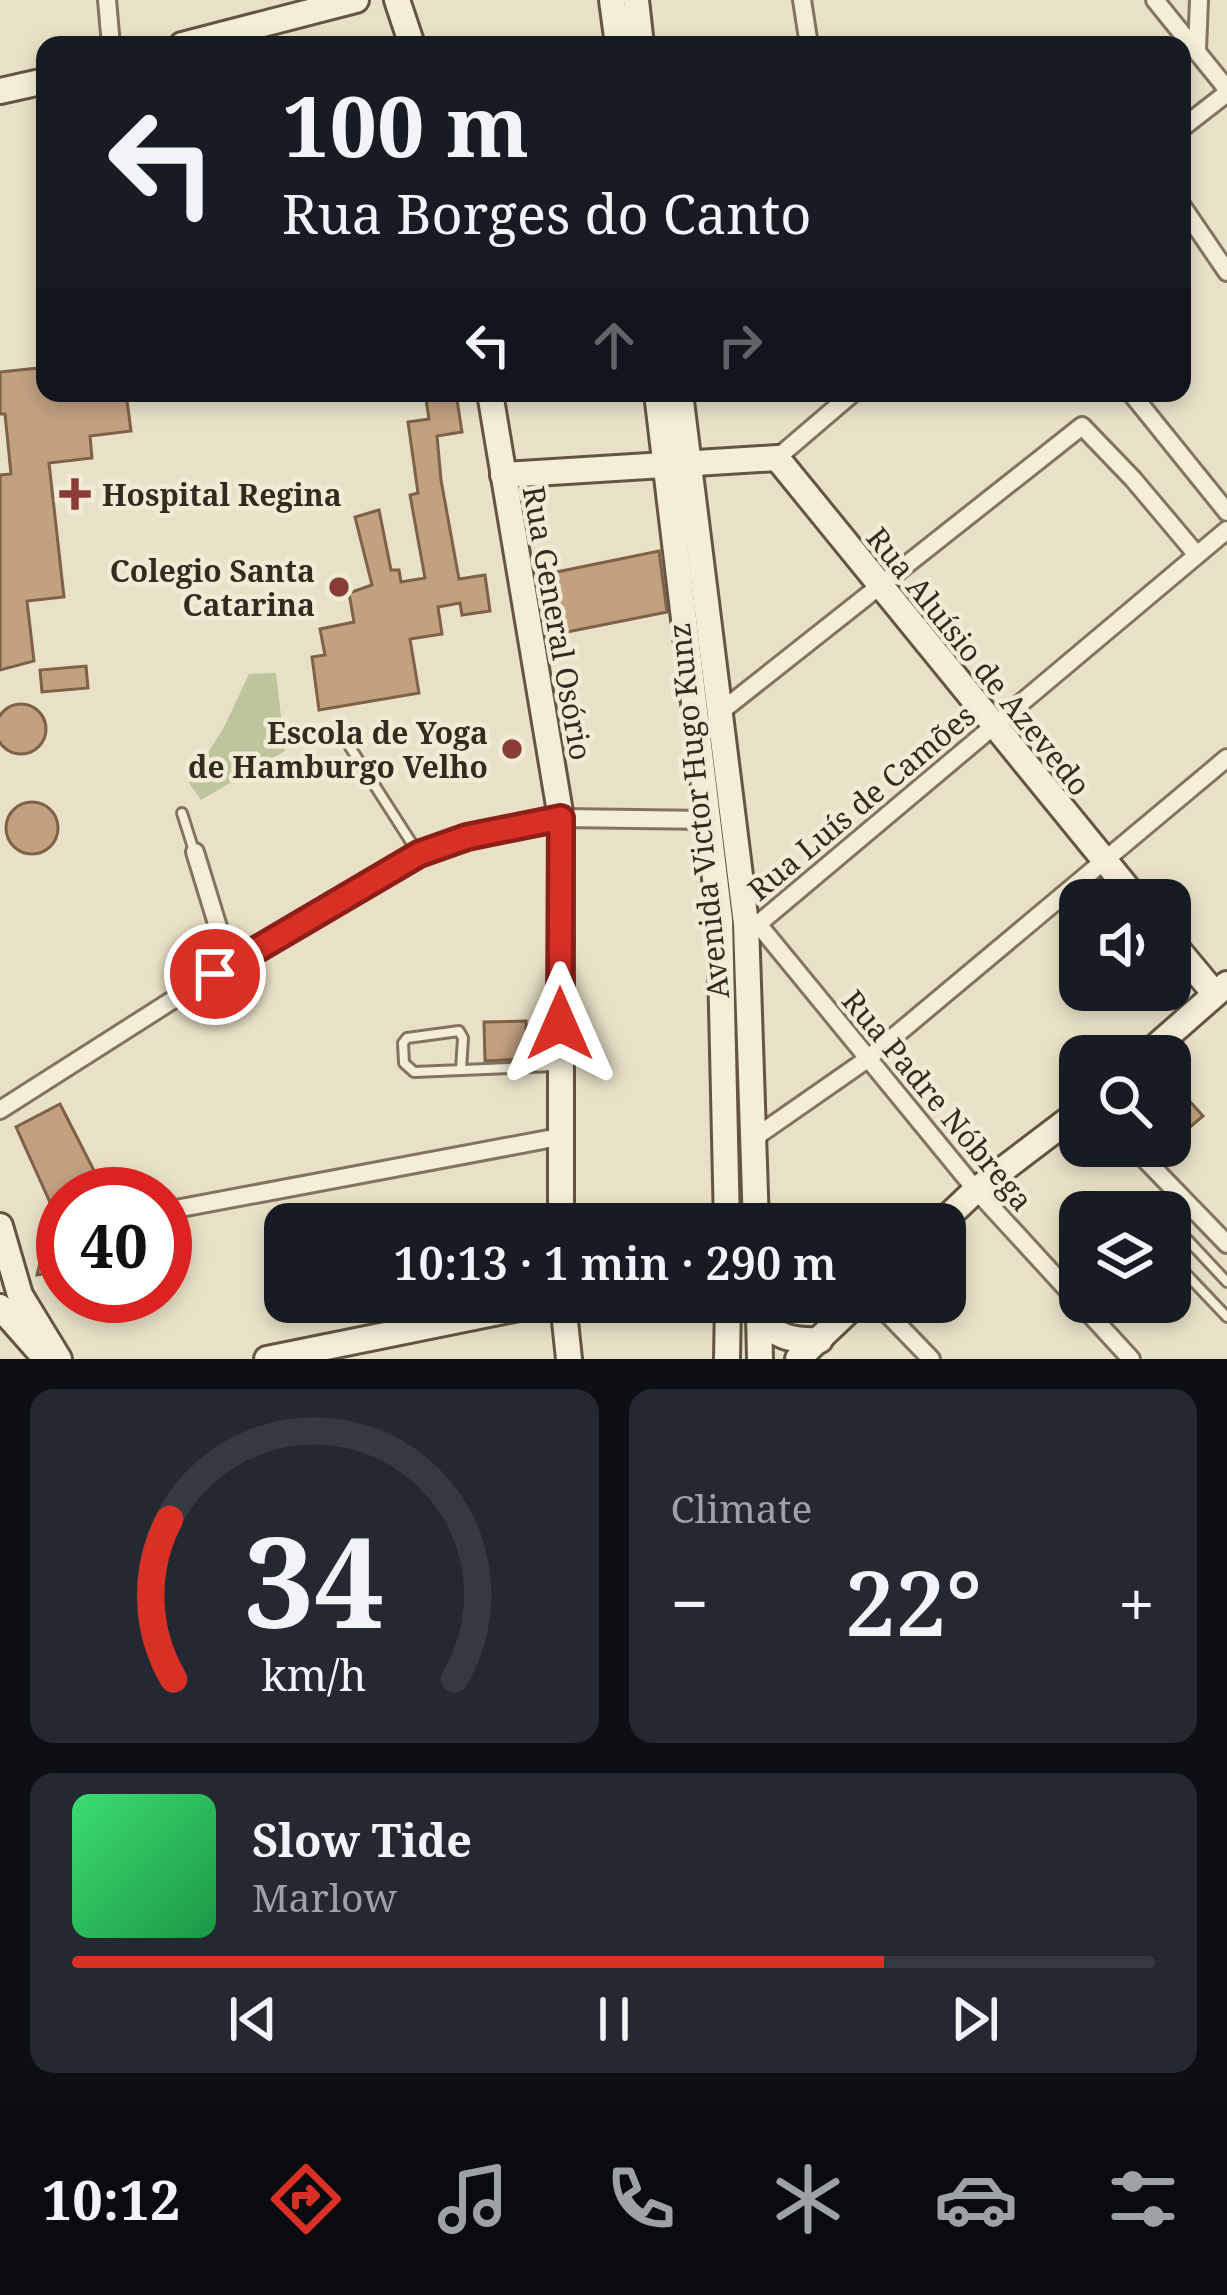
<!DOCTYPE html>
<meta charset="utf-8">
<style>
:root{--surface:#171b24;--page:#242831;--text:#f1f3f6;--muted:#9ea1a6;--line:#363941;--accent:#d93025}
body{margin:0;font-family:"Noto Serif",serif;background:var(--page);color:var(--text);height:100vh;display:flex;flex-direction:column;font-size:45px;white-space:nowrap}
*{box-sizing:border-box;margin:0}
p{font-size:39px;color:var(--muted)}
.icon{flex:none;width:66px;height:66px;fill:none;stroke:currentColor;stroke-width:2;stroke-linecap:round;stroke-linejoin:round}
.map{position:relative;height:1359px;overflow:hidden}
.sheet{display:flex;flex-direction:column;gap:30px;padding:30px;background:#0d0f14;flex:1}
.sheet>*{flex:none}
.top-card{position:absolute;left:36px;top:36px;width:1155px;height:366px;border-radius:24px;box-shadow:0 6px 18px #0003;background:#171b24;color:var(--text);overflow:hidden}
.controls{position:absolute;left:1059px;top:879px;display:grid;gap:24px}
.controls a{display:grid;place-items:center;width:132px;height:132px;border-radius:24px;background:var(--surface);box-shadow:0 6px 18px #0003;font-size:60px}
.speed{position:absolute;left:36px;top:1167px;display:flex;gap:24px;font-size:60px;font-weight:700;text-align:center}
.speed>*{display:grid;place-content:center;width:156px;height:156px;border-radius:50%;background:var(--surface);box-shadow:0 6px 18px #0003;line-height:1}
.speed .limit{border:18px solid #d22;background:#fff;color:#111}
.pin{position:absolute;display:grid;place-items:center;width:102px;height:102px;color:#fff;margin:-51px;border:6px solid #fff;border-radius:50%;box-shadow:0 3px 12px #0007}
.me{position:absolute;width:132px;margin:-66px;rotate:0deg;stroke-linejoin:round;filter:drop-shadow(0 0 9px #0008)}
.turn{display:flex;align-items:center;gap:42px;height:252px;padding:0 48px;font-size:54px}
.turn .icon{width:156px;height:156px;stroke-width:2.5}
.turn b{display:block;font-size:84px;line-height:102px}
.lanes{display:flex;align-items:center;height:114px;padding:0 48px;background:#0003;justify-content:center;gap:60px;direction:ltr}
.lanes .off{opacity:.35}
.big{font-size:90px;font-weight:600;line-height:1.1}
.sheet .widget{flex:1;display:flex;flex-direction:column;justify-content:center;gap:18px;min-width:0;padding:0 42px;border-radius:24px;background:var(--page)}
.sheet .dial{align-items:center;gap:0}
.dial svg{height:312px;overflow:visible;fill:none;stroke:var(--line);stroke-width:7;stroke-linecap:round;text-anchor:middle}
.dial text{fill:var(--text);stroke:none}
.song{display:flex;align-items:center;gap:36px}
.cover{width:144px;height:144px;border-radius:18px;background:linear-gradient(135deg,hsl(140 70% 55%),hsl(140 70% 35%))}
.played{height:12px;border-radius:6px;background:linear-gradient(90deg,var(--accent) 75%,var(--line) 75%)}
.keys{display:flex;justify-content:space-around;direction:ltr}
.heat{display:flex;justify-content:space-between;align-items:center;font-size:66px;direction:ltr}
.sheet .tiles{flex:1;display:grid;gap:30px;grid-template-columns:1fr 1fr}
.widget:last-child{grid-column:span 2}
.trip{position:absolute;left:264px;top:1203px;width:702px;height:120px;border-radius:24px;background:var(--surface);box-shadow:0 6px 18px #0003;font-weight:600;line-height:120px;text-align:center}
.dock{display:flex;height:192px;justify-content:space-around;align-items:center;background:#090b0e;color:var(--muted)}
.dock .icon{width:84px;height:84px}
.dock .on{color:var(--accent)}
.dock b{font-size:54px;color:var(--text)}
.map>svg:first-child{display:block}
</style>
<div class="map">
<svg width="1227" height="1359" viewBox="0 0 1227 1359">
<rect width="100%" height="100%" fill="#e9e1c7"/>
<!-- green -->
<polygon fill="#bec59c" points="276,673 285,751 201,800 189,783 224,727 249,674"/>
<!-- building -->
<g fill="#c2a181" stroke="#7e6147" stroke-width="3">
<polygon points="39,368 45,393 126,393 131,431 90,436 92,458 49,463 64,597 27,601 34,661 0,670 0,475 11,474 5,414 0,414 0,372"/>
<polygon points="425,393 456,393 462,432 437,436 441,480 459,579 485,575 490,611 462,615 460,603 438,607 442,634 410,639 419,693 319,710 312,657 325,655 320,629 354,622 349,593 372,585 355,517 379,510 391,570 399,570 401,582 425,578 410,495 418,493 408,422 429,419"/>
<polygon points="659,551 667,612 547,636 537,576"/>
<polygon points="86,666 88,688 42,692 40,670"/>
<circle cx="21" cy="729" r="25"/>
<circle cx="32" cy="828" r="26"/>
<polygon points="526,1021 527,1059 485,1061 484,1022"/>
<polygon points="1170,1079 1203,1116 1170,1144"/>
<polygon points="60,1104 106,1194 63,1194 63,1271 37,1275 53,1209 16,1127"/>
</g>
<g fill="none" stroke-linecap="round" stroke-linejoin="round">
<defs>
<g id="lane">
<polyline points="350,747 418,853"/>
<polyline points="182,813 194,851"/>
<polyline points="461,1070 463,1038 459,1031 407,1038 403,1043 404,1063 414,1072 554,1066"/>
<polyline points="1170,1241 1175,1236 1184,1236 1227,1282"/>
<polyline points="1170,1257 1227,1317"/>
</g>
<g id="street">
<polyline points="107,0 111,45"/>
<polyline points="802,0 809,45"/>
<polyline points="1155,0 1227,89"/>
<polyline points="1197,50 1199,0"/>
<polyline points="1182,128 1227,93"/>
<polyline points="1182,206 1227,272"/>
<polyline points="1131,393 1227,512"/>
<polyline points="777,458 853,393"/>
<polyline points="719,713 1082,426 1133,479 1197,555"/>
<polyline points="195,852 230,966"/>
<polyline points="746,924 758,924 1227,530"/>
<polyline points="758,924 976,1190 1131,1359"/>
<polyline points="0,1110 215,973 419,854 467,837 561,818 710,820"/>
<polyline points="754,1138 866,1060 1227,758"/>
<polyline points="1132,1146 1227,1244"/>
<polyline points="165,1211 559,1137"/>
<polyline points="876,1302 931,1359"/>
</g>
<g id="secondary">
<polyline points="397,0 412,45"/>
<polyline points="612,0 618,45"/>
<polyline points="636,0 641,45"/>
<polyline points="182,45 356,0"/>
<polyline points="0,91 45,81"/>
<polyline points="490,393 561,818 561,1224"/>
<polyline points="657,393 720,920 727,1224"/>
<polyline points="680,393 746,924 756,1224"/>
<polyline points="503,475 777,458 1137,900"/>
<polyline points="1170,940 1215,994"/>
<polyline points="1145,1056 1227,984"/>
<polyline points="940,1224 976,1190 1080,1111"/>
<polyline points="0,1226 20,1295 59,1359"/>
<polyline points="563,1302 569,1359"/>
<polyline points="0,1307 46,1359"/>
<polyline points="759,1313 760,1359"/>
<path d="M759 1319C779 1338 793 1341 820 1340"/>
<polyline points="267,1359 548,1302"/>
<polyline points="727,1359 728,1302"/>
<polyline points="798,1359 858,1302"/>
</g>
</defs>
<!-- lane casing -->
<use href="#lane" stroke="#82745e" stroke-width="14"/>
<!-- street casing -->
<use href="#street" stroke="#82745e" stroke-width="22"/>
<!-- secondary casing -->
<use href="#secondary" stroke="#645542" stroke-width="30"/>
<!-- lane -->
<use href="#lane" stroke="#f4eed9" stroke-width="8"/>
<!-- street -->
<use href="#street" stroke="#f4eed9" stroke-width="16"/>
<!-- secondary -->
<use href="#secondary" stroke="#f4eed9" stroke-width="24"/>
</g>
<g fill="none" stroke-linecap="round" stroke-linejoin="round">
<defs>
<polyline id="route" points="215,974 419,854 467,837 561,818 560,1024"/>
</defs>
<!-- route casing -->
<use href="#route" stroke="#8d1f18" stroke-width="30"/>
<!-- route -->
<use href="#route" stroke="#d93025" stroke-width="21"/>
</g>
<!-- markers -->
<g fill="#8a3c36" stroke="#f1ebd5" stroke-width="4.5">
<path d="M69 476h12v12h12v12h-12v12h-12v-12h-12v-12h12z"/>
<circle cx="339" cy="587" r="12"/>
<circle cx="512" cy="749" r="12"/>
</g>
<g text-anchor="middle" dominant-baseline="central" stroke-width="9" stroke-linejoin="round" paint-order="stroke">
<!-- poi labels -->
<g font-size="30" font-weight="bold" fill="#342b20" stroke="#f1ebd5" text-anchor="end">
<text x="102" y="494" text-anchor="start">Hospital Regina</text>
<text x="315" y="570">Colegio Santa<tspan x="315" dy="34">Catarina</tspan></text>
<text x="488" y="732">Escola de Yoga<tspan x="488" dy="34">de Hamburgo Velho</tspan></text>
</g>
<!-- street labels -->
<g font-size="30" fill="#342b20" stroke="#f1ebd5">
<text transform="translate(558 623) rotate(80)">Rua General Osório</text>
<text transform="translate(979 661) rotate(51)">Rua Aluísio de Azevedo</text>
<text transform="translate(861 802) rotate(-40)">Rua Luís de Camões</text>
<text transform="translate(698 811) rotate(-96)">Avenida Victor Hugo Kunz</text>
<text transform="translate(938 1100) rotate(50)">Rua Padre Nóbrega</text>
</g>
</g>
</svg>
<div class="controls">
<a><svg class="icon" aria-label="sound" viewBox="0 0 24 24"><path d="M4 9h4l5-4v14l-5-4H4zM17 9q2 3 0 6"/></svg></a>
<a><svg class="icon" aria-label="search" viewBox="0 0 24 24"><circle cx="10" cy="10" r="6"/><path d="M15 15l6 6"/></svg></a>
<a><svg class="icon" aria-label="layers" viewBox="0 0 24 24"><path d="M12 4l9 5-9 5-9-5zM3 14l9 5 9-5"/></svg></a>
</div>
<div class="speed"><div class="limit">40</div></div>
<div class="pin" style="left:215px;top:974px;background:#d93025"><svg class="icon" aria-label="arrive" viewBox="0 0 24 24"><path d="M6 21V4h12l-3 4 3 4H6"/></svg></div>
<svg class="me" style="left:560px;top:1024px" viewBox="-20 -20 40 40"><path d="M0-17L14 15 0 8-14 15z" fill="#d93025" stroke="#fff" stroke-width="4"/></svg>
<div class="trip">10:13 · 1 min · 290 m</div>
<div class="top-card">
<div class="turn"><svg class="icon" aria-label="left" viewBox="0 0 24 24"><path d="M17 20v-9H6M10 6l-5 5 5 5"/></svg><div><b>100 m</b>Rua Borges do Canto</div></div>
<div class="lanes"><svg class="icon" aria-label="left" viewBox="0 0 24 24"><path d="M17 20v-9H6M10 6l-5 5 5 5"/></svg><svg class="icon off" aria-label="ahead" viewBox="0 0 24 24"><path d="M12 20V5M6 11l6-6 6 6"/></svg><svg class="icon off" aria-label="right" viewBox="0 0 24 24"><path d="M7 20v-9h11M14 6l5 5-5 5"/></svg></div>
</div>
</div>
<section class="sheet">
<div class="tiles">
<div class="widget dial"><svg viewBox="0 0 100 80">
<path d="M14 69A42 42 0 1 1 86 69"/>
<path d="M14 69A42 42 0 0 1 13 28" stroke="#d93025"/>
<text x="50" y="56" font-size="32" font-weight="700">34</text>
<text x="50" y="72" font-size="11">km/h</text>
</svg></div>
<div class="widget"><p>Climate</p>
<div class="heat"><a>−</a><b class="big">22°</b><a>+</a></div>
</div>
<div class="widget">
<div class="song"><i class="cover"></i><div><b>Slow Tide</b><p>Marlow</p></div></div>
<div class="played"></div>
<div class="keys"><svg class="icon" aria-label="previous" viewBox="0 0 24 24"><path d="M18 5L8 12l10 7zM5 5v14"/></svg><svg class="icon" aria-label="pause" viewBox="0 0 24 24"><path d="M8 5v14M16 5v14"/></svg><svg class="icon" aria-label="next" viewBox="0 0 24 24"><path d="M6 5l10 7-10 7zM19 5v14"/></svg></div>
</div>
</div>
</section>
<nav class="dock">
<b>10:12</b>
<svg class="icon on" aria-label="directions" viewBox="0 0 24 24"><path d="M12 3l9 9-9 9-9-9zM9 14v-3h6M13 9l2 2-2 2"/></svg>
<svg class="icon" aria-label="music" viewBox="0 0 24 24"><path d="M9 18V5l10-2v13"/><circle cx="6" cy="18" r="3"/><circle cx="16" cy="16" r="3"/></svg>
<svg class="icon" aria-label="phone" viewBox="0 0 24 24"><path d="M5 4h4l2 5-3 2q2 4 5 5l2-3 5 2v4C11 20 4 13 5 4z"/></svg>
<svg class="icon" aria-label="climate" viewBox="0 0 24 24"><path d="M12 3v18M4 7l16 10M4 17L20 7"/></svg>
<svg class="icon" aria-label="car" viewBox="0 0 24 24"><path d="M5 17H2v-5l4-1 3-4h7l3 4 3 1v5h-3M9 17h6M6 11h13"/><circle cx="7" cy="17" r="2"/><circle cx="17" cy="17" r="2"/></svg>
<svg class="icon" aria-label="filters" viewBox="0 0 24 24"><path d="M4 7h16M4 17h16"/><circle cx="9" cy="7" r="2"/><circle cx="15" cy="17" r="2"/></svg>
</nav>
